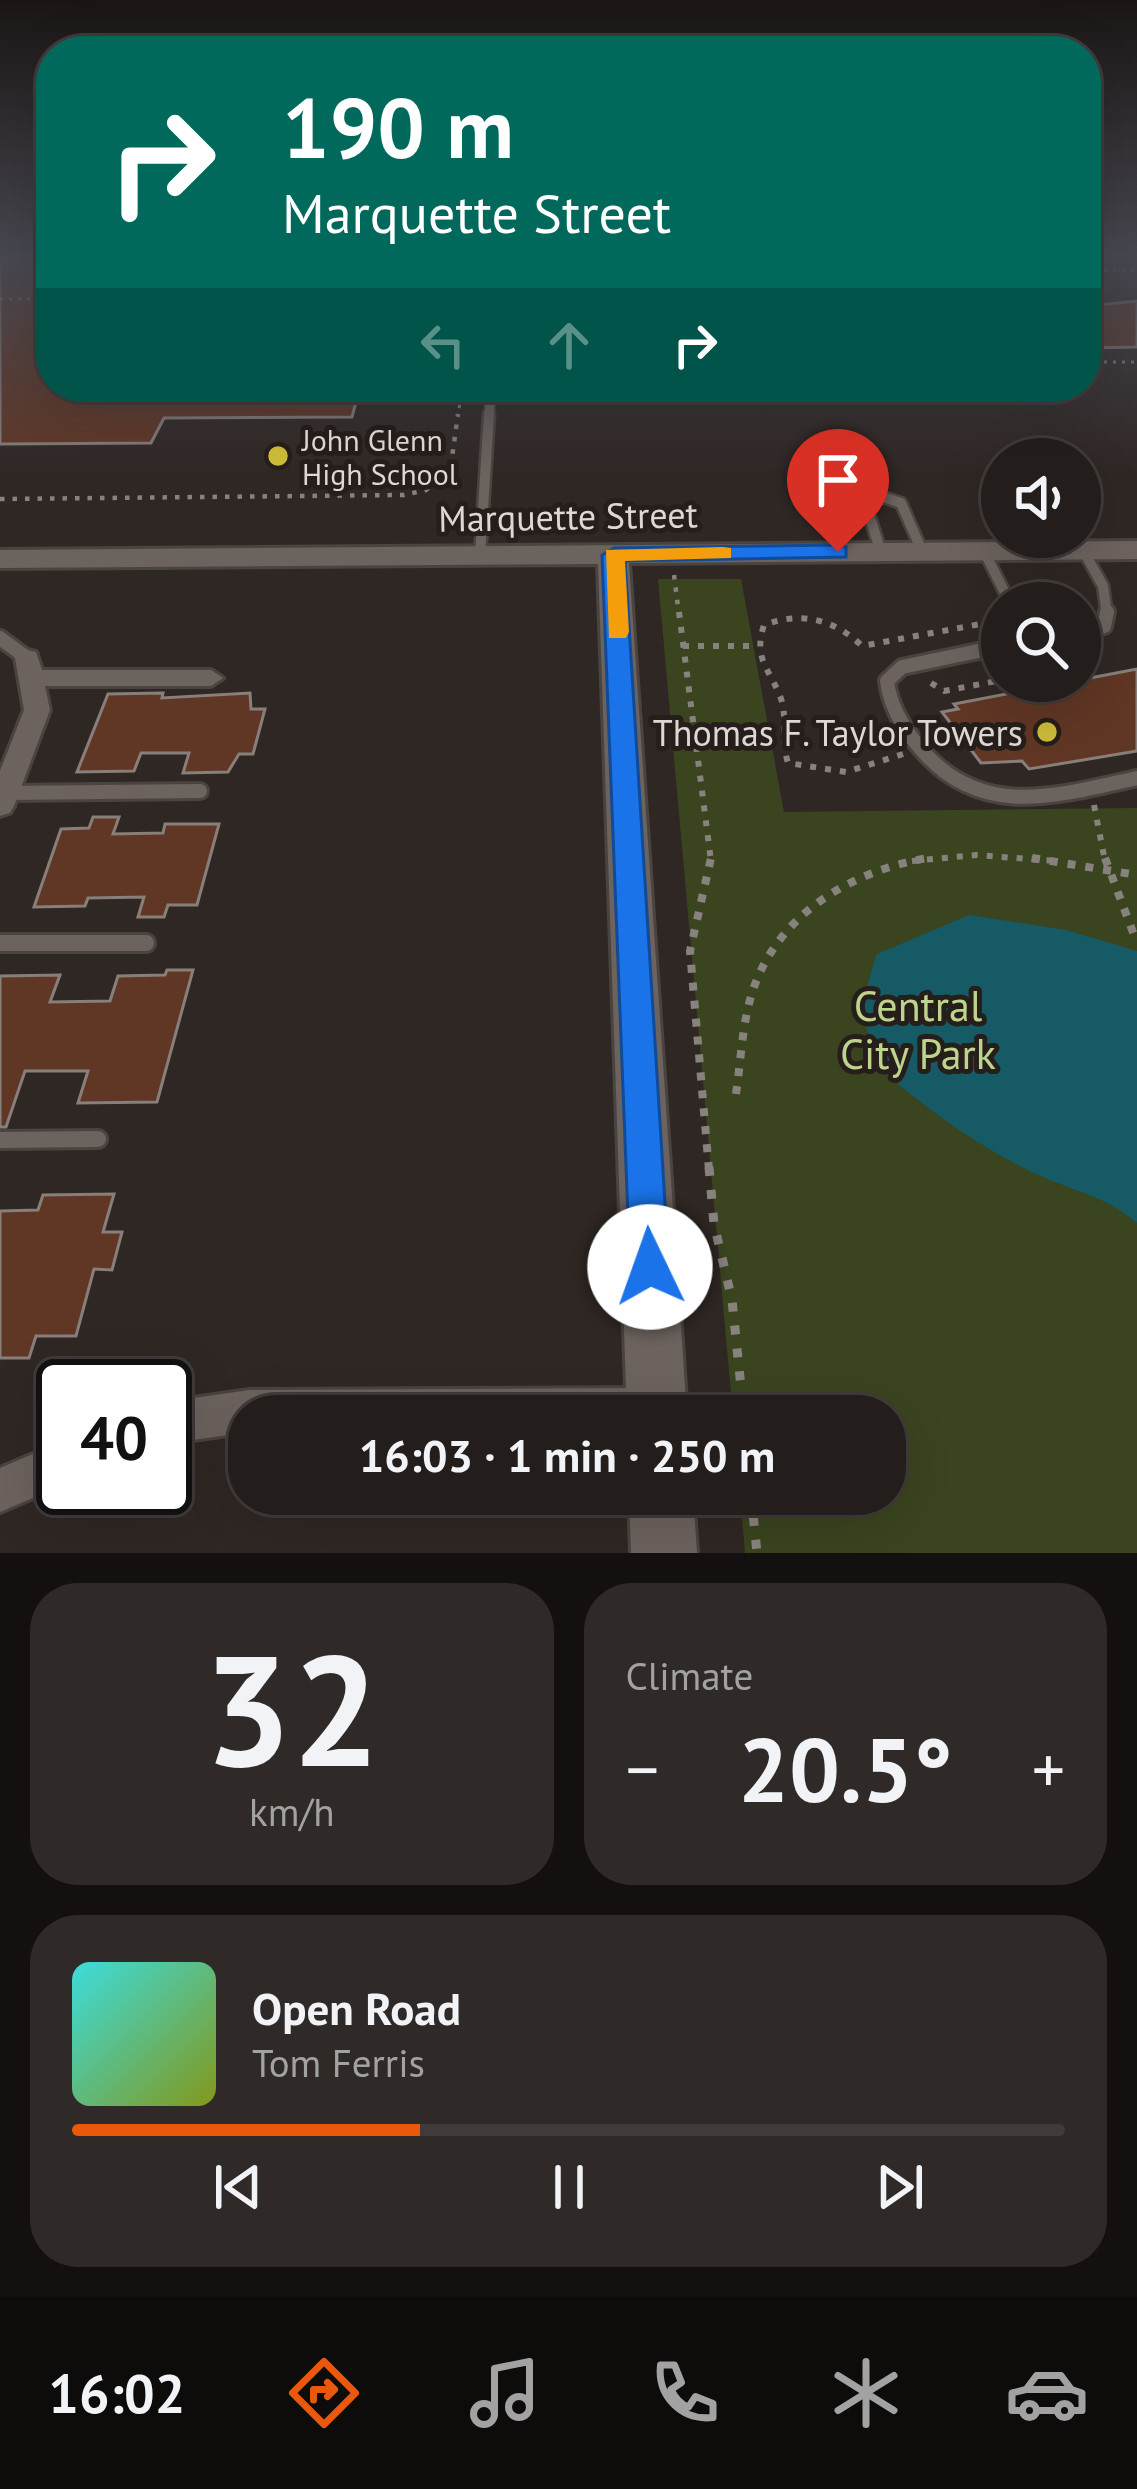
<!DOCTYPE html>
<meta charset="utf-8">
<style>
:root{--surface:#231d1b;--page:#2f2a28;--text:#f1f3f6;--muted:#a3a2a3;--line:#403b3a;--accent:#ea580c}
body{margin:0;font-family:"PT Sans",sans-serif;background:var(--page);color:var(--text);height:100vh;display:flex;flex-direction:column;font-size:45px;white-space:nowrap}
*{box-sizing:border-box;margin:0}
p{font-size:39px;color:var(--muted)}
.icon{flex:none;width:66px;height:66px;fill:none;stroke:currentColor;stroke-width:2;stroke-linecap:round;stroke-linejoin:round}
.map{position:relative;height:1553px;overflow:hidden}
.sheet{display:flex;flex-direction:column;gap:30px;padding:30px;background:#13100f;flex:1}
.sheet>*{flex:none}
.banner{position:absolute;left:36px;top:36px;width:1065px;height:366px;border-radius:48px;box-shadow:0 12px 48px #0002,0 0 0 3px var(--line);background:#00695c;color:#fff;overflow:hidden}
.controls{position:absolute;left:981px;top:438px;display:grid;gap:24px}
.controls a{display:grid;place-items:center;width:120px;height:120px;border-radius:50%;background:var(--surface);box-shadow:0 12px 48px #0002,0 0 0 3px var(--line);font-size:60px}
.speed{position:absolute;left:36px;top:1359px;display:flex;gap:24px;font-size:60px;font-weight:700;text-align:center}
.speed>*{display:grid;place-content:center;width:156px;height:156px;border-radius:50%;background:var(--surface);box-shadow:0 12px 48px #0002,0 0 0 3px var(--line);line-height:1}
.speed .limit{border:6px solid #111;border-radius:18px;background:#fff;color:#111}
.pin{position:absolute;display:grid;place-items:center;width:102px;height:102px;color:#fff;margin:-123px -51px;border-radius:50% 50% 50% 0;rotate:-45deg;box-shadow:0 0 12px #0007}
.pin .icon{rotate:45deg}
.me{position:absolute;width:132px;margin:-66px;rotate:357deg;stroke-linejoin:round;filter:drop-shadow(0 0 9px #0008)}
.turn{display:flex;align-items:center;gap:42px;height:252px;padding:0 48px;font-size:54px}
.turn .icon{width:156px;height:156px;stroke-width:2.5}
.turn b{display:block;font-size:84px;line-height:102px}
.lanes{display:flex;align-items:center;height:114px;padding:0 48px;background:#0003;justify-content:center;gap:60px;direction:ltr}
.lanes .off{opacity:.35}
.big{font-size:90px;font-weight:800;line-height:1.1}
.sheet .tile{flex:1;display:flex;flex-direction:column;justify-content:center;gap:18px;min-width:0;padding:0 42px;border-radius:48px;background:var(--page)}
.sheet .dial{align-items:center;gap:0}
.dial b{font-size:156px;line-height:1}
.song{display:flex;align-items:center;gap:36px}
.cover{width:144px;height:144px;border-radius:18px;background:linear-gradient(135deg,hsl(180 70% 55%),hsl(70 70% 35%))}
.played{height:12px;border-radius:6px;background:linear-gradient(90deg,var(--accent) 35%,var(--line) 35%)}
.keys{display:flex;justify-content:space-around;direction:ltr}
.heat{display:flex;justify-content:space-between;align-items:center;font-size:66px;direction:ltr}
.sheet .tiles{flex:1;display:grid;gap:30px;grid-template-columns:1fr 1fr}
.tile:last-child{grid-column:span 2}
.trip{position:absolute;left:228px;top:1395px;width:678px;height:120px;border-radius:48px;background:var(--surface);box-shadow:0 12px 48px #0002,0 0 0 3px var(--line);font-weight:800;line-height:120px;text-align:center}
.menu{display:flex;height:192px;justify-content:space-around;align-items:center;background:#0e0c0b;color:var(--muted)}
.menu .icon{width:84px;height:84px}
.menu .on{color:var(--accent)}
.menu b{font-size:54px;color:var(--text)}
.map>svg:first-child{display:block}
</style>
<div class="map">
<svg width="1137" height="1553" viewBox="0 0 1137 1553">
<rect width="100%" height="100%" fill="#2f2724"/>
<!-- green -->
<polygon fill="#3a441f" points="658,579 741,579 784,812 1137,808 1137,1553 745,1553 740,1494 885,1494 885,1416 733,1416"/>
<!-- water -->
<path fill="#155a64" d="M969 915 1066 930 1137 951V1223C1106 1196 1070 1190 1034 1173 987 1151 939 1118 898 1084V1071C853 1027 859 1010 877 954Z"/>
<!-- building -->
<g fill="#603624" stroke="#887e7a" stroke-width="3">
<polygon points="0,258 51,258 51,390 360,387 352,417 164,418 151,443 0,444"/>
<polygon points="1137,301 1137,347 1086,348 1086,306"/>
<polygon points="1137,669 1137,751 1029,769 1022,761 981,763 942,712 958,709 954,704"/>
<polygon points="163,693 162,698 250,693 251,709 265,709 253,754 239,754 228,772 183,773 189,753 141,753 134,771 77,772 108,694"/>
<polygon points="93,817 119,817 113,834 163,833 165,824 219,824 197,905 168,905 164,917 138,917 144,897 88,898 85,906 34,907 61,829 89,828"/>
<polygon points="167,970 193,970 157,1102 78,1103 88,1071 25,1071 6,1127 0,1127 0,976 60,975 50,1002 110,1001 118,976 165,975"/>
<polygon points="114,1194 103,1232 122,1232 112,1270 94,1269 76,1336 36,1336 29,1358 0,1358 0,1211 38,1210 43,1195"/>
</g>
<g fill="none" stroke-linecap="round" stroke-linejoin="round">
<defs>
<polyline id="lane-far3" points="489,417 491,387"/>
<g id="lane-far2">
<polyline points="1083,550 1103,586 1107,615"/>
<polyline points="984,551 1010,603"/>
<polyline points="881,552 865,502 874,494 901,503 922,551"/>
<polyline points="480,556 489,414"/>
</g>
<g id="lane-far1">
<polyline points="1080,630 1104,626 1107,612"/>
<polyline points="0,638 27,658"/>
<path d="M1002 646 902 667 887 681C890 707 903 728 920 748 980 820 1056 796 1137 778"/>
<polyline points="7,793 200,791"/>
</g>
<g id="lane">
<polyline points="0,943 146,943"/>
<polyline points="0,1140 98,1139"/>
</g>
<g id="street">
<polygon points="27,650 36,652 42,670 211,670 223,678 211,686 45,686 50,710 14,806 10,813 0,816 0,771 24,710 15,658"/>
<polygon points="657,1388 672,1394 678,1409 675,1416 249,1416 249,1432 165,1444 165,1402 250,1390"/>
<polygon points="63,1441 63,1485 0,1512 0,1468"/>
</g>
<g id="secondary">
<polygon points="1137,541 1137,559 629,563 687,1416 627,1416 598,564 0,568 0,550"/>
<polygon points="629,1494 693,1494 697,1553 631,1553"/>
</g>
</defs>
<!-- lane-far3 casing -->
<use href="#lane-far3" stroke="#4a4441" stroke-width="12"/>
<!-- lane-far2 casing -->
<use href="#lane-far2" stroke="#4a4441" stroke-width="15"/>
<!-- lane-far1 casing -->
<use href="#lane-far1" stroke="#4a4441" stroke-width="20"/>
<!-- lane casing -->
<use href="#lane" stroke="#4a4441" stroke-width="22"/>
<!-- street casing -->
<use href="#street" stroke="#4a4441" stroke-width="6"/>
<!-- secondary casing -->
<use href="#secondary" stroke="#4a4441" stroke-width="6"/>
<!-- path-far4 -->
<g stroke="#88827f" stroke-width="3" stroke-dasharray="3 6" stroke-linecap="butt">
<polyline points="1086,270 1137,270"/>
<polyline points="0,299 51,299"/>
<polyline points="1086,362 1137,362"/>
<polyline points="458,417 462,387"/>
</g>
<!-- path-far3 -->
<g stroke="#88827f" stroke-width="4.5" stroke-dasharray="4.5 8" stroke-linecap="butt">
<polyline points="0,499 404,495 426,490 450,472 458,414"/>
<polyline points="674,575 679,615"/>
</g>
<!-- path-far2 -->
<g stroke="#88827f" stroke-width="6" stroke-dasharray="6 9" stroke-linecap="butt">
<polyline points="679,612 711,861"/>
<polyline points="683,646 756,646"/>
<polyline points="931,683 944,691 1002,680"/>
<polyline points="944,743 960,740"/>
<path d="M903 754 846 772 788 763C781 742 788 715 780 696 769 668 753 659 764 625 801 611 834 619 862 646L1002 620"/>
<polyline points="1094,805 1105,861"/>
<polyline points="912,861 976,855 1055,861"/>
</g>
<!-- path-far1 -->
<g stroke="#88827f" stroke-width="8" stroke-dasharray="8 10" stroke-linecap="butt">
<polyline points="1032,858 1137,875"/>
<polyline points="1105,858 1134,935"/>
<path d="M736 1094C741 1060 742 1025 752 993 777 914 851 871 928 858"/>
<polyline points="709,1170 690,951 711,858"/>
</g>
<!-- path -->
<g stroke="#88827f" stroke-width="9" stroke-dasharray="9 14" stroke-linecap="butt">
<polyline points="709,1167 714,1224 732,1300 744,1416"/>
<polyline points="751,1494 757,1553"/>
</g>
<!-- lane-far3 -->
<use href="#lane-far3" stroke="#6c625e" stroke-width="9"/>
<!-- lane-far2 -->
<use href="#lane-far2" stroke="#6c625e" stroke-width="10"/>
<!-- lane-far1 -->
<use href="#lane-far1" stroke="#6c625e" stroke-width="14"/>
<!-- lane -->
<use href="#lane" stroke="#6c625e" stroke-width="16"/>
<!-- street -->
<use href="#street" fill="#6c625e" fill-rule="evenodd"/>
<!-- secondary -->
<use href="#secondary" fill="#6c625e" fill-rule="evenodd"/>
</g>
<!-- sky -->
<linearGradient id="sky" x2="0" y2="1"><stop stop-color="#1a1514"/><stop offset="0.54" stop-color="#474750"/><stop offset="1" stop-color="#474750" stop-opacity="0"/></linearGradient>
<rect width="1137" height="475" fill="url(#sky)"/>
<!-- route -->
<polygon fill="#1a73e8" stroke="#114b97" stroke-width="3" points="838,545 846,547 846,557 625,561 669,1267 664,1280 650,1286 636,1280 630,1267 602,555 614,548"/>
<!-- slow -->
<polygon fill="#f59e0b" points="723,547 731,548 731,558 625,561 629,632 626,638 609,638 606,550"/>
<!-- markers -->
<g fill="#cbb939" stroke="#261e1a" stroke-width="4.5">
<circle cx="278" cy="456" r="12"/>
<circle cx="1047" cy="732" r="12"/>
</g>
<g text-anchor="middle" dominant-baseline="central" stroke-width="10" stroke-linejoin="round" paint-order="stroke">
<!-- far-poi labels -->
<g font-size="30" fill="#ddd8d6" stroke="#261e1a" text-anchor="start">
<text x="302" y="439">John Glenn<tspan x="302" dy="34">High School</tspan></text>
</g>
<!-- street labels -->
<g font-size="36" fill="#ddd8d6" stroke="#261e1a">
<text transform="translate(568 516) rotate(-1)">Marquette Street</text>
</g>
<!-- poi labels -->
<g font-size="36" fill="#ddd8d6" stroke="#261e1a" text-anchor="end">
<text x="1023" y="732">Thomas F. Taylor Towers</text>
</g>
<!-- near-park labels -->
<g font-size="42" fill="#bed38c" stroke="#261e1a">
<text x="918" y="1005">Central<tspan x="918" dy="48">City Park</tspan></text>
</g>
</g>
</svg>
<div class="controls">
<a><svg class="icon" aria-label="sound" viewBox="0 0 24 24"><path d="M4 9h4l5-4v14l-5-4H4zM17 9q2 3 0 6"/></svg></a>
<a><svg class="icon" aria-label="search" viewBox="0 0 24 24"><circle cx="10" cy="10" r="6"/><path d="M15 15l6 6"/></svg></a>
</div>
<div class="speed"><div class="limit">40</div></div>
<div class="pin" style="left:838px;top:552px;background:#d93025"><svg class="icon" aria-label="arrive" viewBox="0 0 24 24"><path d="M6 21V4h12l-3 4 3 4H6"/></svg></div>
<svg class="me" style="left:650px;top:1267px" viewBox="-20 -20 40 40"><circle r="19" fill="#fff"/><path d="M0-13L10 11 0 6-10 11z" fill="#1a73e8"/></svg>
<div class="trip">16:03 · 1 min · 250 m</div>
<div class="banner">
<div class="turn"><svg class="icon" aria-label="right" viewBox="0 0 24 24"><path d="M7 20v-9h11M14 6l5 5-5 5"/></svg><div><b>190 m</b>Marquette Street</div></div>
<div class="lanes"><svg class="icon off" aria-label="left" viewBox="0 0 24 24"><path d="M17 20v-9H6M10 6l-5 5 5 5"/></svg><svg class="icon off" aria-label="ahead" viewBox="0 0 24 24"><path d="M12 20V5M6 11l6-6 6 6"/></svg><svg class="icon" aria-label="right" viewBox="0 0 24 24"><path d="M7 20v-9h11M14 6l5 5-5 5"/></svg></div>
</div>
</div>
<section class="sheet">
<div class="tiles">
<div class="tile dial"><b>32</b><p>km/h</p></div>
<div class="tile"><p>Climate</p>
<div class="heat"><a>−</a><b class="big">20.5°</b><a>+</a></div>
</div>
<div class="tile">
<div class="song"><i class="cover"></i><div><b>Open Road</b><p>Tom Ferris</p></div></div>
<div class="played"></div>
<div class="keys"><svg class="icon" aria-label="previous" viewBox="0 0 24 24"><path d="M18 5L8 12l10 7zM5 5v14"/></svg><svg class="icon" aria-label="pause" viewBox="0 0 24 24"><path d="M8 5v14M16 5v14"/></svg><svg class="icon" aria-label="next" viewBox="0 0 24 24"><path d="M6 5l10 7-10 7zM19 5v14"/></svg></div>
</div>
</div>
</section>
<nav class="menu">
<b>16:02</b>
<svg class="icon on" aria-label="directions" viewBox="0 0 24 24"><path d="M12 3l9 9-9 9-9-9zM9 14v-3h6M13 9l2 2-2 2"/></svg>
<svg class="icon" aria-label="music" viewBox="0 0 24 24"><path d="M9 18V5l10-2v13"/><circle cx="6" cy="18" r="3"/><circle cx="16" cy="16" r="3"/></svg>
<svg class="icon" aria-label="phone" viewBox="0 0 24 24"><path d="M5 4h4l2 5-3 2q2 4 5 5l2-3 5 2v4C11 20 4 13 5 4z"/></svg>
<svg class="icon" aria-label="climate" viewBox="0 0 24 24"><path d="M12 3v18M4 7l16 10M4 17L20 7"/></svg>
<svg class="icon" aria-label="car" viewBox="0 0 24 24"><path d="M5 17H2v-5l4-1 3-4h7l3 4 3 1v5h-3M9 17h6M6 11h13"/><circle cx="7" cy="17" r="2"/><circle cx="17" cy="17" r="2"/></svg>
</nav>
